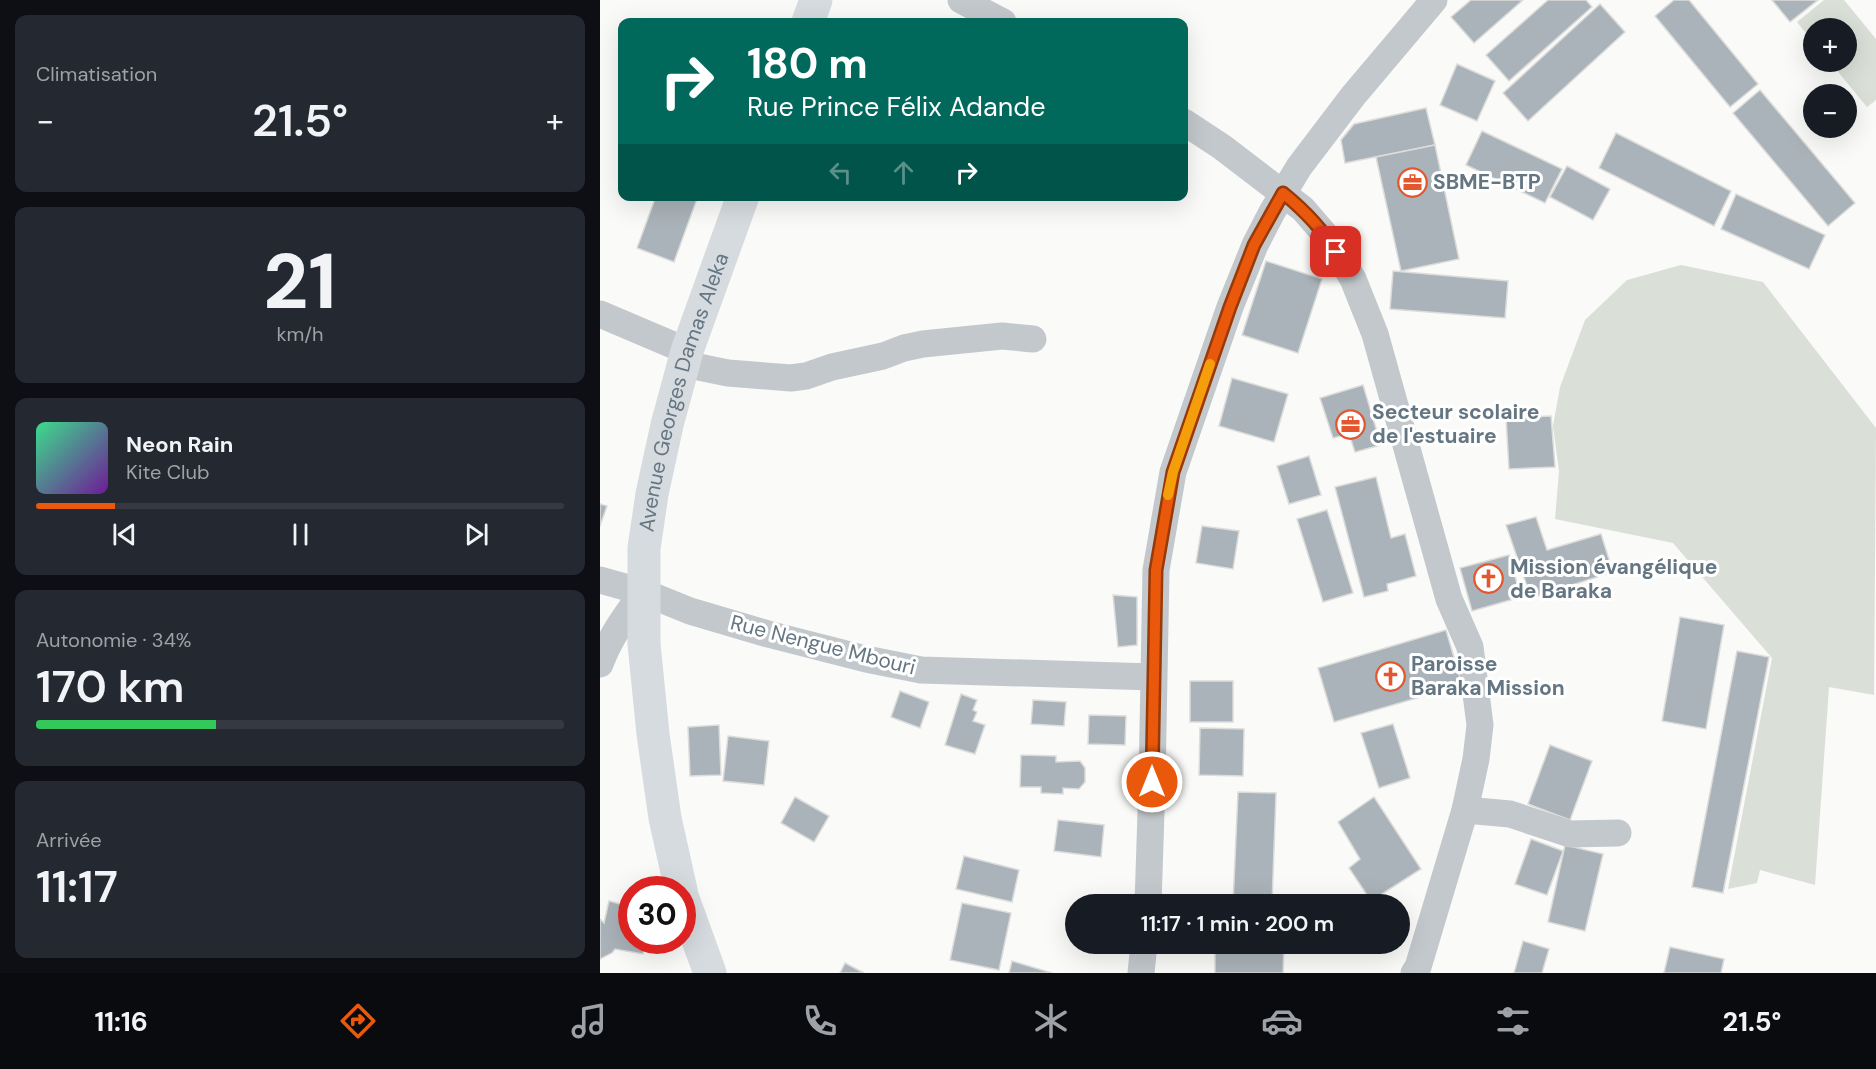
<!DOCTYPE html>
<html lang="fr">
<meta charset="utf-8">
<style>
:root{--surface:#171b24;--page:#242831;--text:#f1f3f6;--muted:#9ea1a6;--line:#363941;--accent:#ea580c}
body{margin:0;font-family:"DM Sans",sans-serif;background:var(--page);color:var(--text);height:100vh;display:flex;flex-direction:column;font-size:22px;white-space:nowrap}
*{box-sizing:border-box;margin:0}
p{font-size:20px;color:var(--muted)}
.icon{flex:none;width:33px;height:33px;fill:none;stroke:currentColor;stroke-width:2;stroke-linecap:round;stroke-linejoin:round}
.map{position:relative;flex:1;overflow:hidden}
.details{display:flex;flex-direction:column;gap:15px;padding:15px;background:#0d0f14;width:600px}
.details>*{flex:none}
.guide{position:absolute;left:18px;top:18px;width:570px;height:183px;border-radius:12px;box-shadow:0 6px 24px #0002;background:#00695c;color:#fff;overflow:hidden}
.tools{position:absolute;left:1203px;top:18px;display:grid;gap:12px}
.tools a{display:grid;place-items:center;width:54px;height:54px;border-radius:50%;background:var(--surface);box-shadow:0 6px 24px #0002;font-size:30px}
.speed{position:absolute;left:18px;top:876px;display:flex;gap:12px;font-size:30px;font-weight:700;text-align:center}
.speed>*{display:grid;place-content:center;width:78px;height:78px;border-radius:50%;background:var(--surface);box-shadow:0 6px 24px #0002;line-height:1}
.speed .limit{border:9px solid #d22;background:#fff;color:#111}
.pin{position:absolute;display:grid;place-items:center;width:51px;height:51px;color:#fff;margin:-26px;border-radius:12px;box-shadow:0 3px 9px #0006}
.me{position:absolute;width:66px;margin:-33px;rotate:0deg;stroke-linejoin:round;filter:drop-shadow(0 0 4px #0008)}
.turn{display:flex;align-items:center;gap:21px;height:126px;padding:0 30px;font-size:27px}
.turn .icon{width:78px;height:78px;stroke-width:2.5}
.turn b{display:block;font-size:42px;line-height:51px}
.lanes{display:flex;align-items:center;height:57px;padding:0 30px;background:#0003;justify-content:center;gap:30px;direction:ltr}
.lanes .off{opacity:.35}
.big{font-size:45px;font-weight:600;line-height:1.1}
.details .widget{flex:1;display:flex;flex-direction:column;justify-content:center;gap:9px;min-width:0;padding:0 21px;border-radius:12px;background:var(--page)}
.details .dial{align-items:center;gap:0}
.dial b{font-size:78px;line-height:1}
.song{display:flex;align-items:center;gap:18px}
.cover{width:72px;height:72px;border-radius:9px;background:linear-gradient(135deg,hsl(150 70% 55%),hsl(280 70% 35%))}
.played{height:6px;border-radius:3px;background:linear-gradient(90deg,var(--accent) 15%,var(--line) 15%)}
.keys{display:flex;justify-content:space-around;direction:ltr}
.heat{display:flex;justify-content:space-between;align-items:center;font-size:33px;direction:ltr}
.charge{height:9px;border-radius:4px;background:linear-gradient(90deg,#34c759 34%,var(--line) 0)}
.trip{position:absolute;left:465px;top:894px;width:345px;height:60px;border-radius:30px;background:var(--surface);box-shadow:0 6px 24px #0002;font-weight:600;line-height:60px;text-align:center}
.tabs{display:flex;height:96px;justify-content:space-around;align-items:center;background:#090b0e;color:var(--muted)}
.tabs .icon{width:42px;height:42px}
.tabs .current{color:var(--accent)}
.tabs b{font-size:27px;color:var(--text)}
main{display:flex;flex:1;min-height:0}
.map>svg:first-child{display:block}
</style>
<main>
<section class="details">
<div class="widget"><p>Climatisation</p>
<div class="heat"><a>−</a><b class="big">21.5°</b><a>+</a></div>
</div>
<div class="widget dial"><b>21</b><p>km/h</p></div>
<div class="widget">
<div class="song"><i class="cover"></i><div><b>Neon Rain</b><p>Kite Club</p></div></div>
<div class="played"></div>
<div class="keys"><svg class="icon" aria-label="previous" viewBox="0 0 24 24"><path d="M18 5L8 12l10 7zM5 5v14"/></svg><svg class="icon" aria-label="pause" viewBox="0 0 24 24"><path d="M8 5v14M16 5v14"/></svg><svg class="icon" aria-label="next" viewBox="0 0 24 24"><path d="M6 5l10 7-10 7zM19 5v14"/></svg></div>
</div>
<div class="widget"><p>Autonomie · 34%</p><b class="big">170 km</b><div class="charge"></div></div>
<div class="widget"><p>Arrivée</p><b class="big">11:17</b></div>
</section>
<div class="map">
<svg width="1276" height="973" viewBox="0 0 1276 973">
<rect width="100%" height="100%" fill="#fafaf8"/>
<!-- green -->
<g fill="#dadfd7">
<polygon points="1224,0 1244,0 1276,39 1276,100 1267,107 1230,62 1246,62 1246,28 1214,28 1213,42 1197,22"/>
<polygon points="1081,265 1163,282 1276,428 1274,695 1229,687 1215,885 1160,870 1157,883 1128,889 1172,658 1073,543 955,519 959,471 953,426 960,387 985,320 1027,280"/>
</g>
<!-- building -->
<g fill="#aab3b9" stroke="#dcdcda" stroke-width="1.5">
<polygon points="871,0 923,0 874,43 851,17"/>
<polygon points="948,0 986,0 992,7 909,81 886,55"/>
<polygon points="1074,0 1089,0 1158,84 1130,107 1055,16"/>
<polygon points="1172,0 1218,0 1190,22"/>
<polygon points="1000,4 1025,32 928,121 903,93"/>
<polygon points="857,64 895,81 877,121 840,105"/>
<polygon points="1160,90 1255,203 1228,226 1133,113"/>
<polygon points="826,108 835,145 745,163 741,140 754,124"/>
<polygon points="882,131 962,169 945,203 866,165"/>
<polygon points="1016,133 1131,191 1114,226 999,168"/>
<polygon points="835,145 859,259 801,271 776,157"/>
<polygon points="967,166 1010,189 993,220 950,197"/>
<polygon points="1136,194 1225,235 1209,269 1121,229"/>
<polygon points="56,196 98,196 74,262 37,248"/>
<polygon points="666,261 722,279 698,353 642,335"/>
<polygon points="793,271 908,281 905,318 790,309"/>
<polygon points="632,378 688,394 674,442 619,426"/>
<polygon points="763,385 781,445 755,452 749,434 733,438 720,398"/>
<polygon points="951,416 955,467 909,469 906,418"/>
<polygon points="709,456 721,495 689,504 677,466"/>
<polygon points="776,477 791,538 805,534 816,576 787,584 788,591 764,597 735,487"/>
<polygon points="0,504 7,506 0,526"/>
<polygon points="727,510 753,593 723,602 697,519"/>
<polygon points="936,517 947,550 1001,534 1013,572 931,598 906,525"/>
<polygon points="602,526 639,531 633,569 596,563"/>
<polygon points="909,555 921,597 872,611 860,568"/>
<polygon points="513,595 537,597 537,645 518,647"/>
<polygon points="1080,617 1124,625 1106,729 1062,721"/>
<polygon points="846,630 862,685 734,722 718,668"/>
<polygon points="1137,651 1169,657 1123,893 1092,887"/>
<rect x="590" y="681" width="43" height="41"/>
<polygon points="300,691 329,702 320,728 291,717"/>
<polygon points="361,694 377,700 373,710 377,712 373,721 385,725 375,754 345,745"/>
<polygon points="433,700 466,702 464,726 431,724"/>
<polygon points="489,715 526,716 525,745 488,744"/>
<polygon points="793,724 810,778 779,788 761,733"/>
<polygon points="119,725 121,775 90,776 88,727"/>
<polygon points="600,728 644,729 643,776 599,775"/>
<polygon points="128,736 169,741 164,785 123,781"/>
<polygon points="950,745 992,761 970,820 928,804"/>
<polygon points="421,755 456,756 456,762 480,761 485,768 485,782 479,789 463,788 463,794 441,793 441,787 420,787"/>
<polygon points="638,792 676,793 672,904 633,904"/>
<polygon points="195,797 229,816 214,842 181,823"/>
<polygon points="774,797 821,869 771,901 749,868 760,859 738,822"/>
<polygon points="458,820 504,825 501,857 454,851"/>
<polygon points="931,839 963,851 947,895 915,884"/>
<polygon points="965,845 1003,854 985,931 948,922"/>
<polygon points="364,856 419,870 412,902 356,889"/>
<polygon points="9,901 32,907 32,940 46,940 43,954 15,949 12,953 0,959 0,919 4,923"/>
<polygon points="362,903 411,913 399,970 350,960"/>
<polygon points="923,941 949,949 942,973 914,973"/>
<polygon points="615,945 684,947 683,973 615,973"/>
<polygon points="1070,947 1124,959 1121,973 1064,973"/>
<polygon points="412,961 452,973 409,973"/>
<polygon points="245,963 264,973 240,973"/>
</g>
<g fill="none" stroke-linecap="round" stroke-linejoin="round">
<!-- minor -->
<g stroke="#c3c8cc" stroke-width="27">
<polyline points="361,0 403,22"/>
<polyline points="584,122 622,147 703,209 728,238 753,279 775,334 849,599 870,647 880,725 876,759 865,810 818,967 814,973"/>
<polyline points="0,314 87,351"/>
<polyline points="84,364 128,373 191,378 206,376 232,367 283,356 304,348 323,344 402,336 433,339"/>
<polyline points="0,580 43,592 90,611 168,634 266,659 321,670 553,677"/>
<path d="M0 664C10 637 26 615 43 592"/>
<polyline points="865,810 910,814 970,834 1018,833"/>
<polyline points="548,904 552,782 556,570 573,472 630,307 655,245 672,212 699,167 753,96 834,0"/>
<polyline points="541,973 544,944"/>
</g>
<!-- major -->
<g stroke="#d6dbdf" stroke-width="33">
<polyline points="208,22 216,0"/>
<path id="s1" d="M81 890 65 818 53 734 44 644V548L52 494 67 425 87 351 143 196"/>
<polyline points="82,896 110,973"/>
</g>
</g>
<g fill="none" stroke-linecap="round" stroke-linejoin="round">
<defs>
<path id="route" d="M552 782 556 570 573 472 630 307 654 245 683 193C704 210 722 228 736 252"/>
</defs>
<!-- route casing -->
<use href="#route" stroke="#983908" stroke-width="15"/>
<!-- route -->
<use href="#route" stroke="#ea580c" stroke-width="10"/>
<!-- slow -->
<polyline stroke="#f59e0b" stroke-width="10" points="568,495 573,472 610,364"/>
</g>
<!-- icons -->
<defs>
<symbol id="office-ring" viewBox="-11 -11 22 22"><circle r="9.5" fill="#fff" stroke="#e4572e" stroke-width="1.5"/><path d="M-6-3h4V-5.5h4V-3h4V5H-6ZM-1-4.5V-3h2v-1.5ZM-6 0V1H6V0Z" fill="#e4572e"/></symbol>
<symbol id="church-ring" viewBox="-11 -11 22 22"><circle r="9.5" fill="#fff" stroke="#e4572e" stroke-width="1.5"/><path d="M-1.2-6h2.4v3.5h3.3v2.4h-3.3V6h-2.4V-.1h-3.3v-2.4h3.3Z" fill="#e4572e"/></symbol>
</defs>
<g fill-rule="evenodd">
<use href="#office-ring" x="796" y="166" width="33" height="33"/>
<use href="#office-ring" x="734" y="408" width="33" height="33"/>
<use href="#church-ring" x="872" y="562" width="33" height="33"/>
<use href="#church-ring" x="774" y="660" width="33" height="33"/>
</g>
<g text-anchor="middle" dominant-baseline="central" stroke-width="6" stroke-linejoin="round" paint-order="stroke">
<!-- poi labels -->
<g font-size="21" font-weight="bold" fill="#657683" stroke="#fff" text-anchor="start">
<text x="833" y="182">SBME-BTP</text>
<text x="772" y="412">Secteur scolaire<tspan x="772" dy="24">de l'estuaire</tspan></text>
<text x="910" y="567">Mission évangélique<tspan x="910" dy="24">de Baraka</tspan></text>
<text x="811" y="664">Paroisse<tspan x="811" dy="24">Baraka Mission</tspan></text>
</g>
<!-- street labels -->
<g font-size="21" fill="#657683" stroke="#fff">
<text stroke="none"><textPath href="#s1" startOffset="506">Avenue Georges Damas Aleka</textPath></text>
<text transform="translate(223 645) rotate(14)">Rue Nengue Mbouri</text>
</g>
</g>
</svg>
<div class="tools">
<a>+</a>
<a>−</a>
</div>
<div class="speed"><div class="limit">30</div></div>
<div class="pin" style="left:736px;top:252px;background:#d93025"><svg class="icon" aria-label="arrive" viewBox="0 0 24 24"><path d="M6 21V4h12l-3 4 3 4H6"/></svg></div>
<svg class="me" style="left:552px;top:782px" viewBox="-20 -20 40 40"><circle r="17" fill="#ea580c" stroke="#fff" stroke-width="3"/><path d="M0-11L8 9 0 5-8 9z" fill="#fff"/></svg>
<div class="trip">11:17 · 1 min · 200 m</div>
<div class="guide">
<div class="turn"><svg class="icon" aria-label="right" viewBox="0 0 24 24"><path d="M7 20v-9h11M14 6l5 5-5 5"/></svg><div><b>180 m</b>Rue Prince Félix Adande</div></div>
<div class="lanes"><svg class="icon off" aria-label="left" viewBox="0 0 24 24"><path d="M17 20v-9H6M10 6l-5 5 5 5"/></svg><svg class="icon off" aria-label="ahead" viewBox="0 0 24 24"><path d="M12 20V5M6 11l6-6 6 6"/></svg><svg class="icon" aria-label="right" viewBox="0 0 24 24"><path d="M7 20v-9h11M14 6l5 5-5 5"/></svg></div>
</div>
</div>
</main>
<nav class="tabs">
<b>11:16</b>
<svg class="icon current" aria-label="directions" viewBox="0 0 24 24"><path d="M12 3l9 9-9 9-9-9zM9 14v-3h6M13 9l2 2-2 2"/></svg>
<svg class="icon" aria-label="music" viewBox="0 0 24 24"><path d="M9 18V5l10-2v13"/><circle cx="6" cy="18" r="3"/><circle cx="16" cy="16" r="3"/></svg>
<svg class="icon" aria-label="phone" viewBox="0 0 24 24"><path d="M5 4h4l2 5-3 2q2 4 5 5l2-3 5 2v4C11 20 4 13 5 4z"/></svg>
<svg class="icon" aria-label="climate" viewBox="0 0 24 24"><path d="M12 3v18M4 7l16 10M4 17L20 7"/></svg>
<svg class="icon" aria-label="car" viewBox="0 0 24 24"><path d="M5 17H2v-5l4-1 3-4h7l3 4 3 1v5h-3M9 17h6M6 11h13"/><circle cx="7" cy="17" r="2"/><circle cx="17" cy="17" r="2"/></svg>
<svg class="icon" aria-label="filters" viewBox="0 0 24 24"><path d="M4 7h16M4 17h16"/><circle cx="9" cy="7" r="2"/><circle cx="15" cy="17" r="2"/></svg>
<b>21.5°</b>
</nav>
